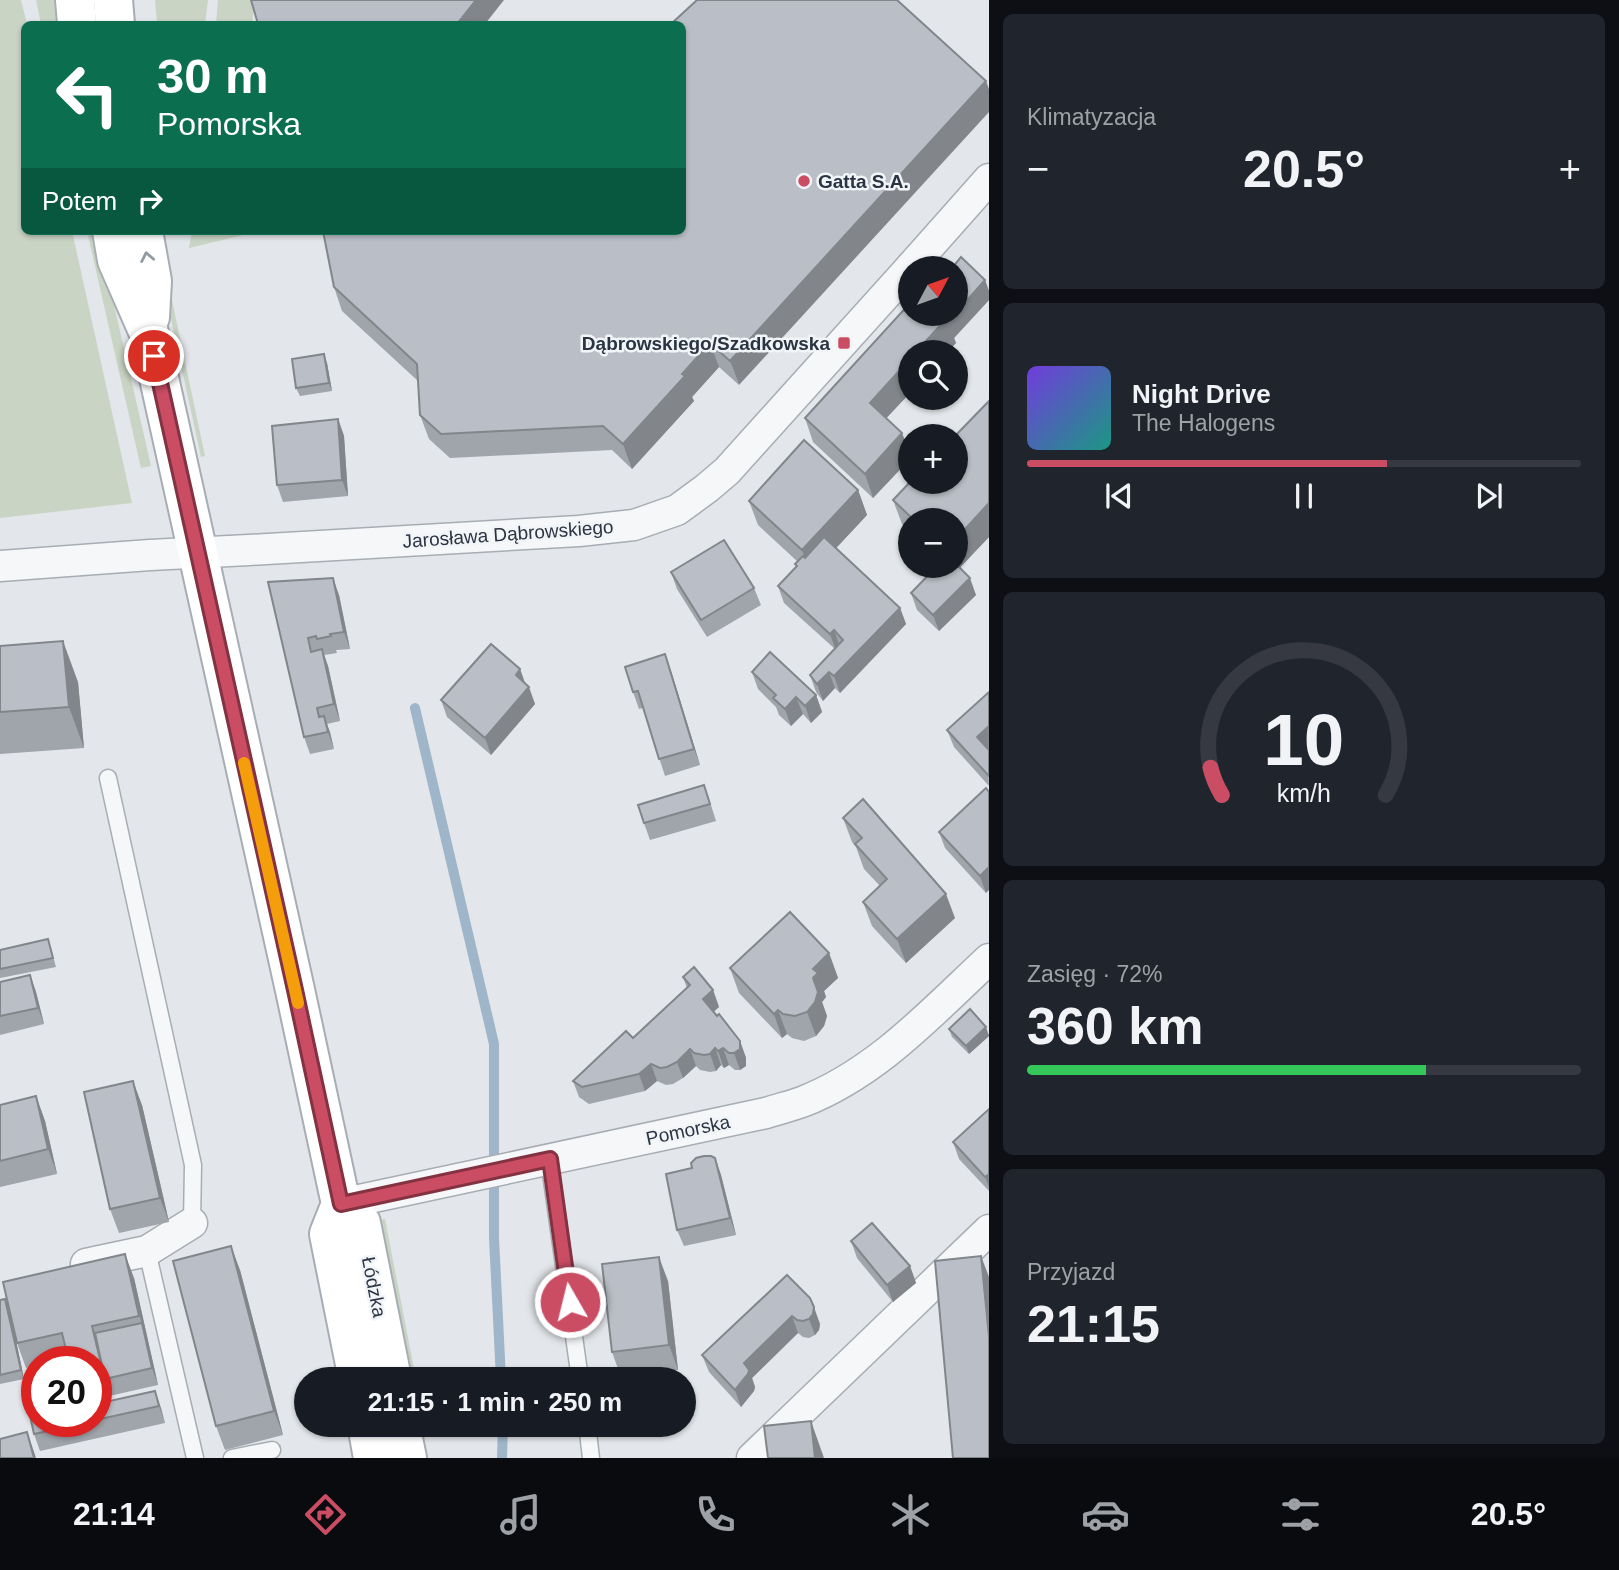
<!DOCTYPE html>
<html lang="pl">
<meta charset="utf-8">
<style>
:root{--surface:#171b24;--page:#20242c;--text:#f1f3f6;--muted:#9ea1a6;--line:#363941;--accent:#ca4d64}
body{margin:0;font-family:Arial,sans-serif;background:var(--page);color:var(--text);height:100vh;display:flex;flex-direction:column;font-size:26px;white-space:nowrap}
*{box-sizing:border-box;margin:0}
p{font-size:23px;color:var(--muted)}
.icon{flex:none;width:38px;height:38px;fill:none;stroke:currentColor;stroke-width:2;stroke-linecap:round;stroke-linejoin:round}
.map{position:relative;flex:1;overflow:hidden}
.sheet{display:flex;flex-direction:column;gap:14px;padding:14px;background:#0d0f14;width:630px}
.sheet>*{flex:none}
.top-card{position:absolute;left:21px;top:21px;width:665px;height:214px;border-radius:10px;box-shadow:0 2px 5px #0004;background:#0b6e4f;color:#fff;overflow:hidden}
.needle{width:46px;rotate:49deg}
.tools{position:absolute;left:898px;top:256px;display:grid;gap:14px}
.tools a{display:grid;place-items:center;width:70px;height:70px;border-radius:50%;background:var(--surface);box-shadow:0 2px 5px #0004;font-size:35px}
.speed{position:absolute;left:21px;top:1346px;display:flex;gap:14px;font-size:35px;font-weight:700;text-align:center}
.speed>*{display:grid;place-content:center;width:91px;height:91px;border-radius:50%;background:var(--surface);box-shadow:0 2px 5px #0004;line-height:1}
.speed .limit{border:10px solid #d22;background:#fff;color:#111}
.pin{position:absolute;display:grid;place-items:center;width:60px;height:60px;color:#fff;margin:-30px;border:4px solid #fff;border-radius:50%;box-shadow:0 2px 7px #0007}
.me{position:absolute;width:77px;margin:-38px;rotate:352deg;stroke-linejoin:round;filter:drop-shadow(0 0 5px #0008)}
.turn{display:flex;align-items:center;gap:24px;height:147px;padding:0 21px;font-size:32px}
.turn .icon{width:91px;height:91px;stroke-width:2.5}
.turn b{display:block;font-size:49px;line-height:60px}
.then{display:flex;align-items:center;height:66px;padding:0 21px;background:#0003;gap:14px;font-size:26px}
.big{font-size:52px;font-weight:700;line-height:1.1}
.sheet .tile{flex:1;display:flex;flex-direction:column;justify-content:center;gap:10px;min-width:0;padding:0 24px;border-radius:10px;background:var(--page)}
.sheet .dial{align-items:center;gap:0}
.dial svg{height:182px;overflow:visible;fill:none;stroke:var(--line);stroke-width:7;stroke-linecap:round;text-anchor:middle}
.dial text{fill:var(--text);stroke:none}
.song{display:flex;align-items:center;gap:21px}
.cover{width:84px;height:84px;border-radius:10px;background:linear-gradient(135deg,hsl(260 70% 55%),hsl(170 70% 35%))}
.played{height:7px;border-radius:4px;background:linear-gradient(90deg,var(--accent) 65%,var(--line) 65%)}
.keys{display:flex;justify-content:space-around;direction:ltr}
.heat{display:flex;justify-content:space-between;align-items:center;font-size:38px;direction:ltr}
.charge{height:10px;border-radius:5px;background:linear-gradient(90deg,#34c759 72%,var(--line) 0)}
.trip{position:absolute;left:294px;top:1367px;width:402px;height:70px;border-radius:35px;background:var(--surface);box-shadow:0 2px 5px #0004;font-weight:700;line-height:70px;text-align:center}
.dock{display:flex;height:112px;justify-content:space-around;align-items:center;background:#090b0e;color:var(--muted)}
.dock .icon{width:49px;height:49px}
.dock .active{color:var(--accent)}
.dock b{font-size:32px;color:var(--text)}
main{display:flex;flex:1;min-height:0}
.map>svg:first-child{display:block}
</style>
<main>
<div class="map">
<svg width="989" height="1458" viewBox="0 0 989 1458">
<rect width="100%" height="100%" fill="#e3e6ea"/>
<!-- green -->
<g fill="#c9d4c4">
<polygon points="0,0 21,0 27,24 24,24 24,231 72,231 132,503 0,518"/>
<polygon points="36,0 54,0 56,24 41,24"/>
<polygon points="155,0 208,0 205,24 157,24"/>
<polygon points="218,0 255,0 252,24 216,24"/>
<polygon points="87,231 97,231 151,466 141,468"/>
<polygon points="192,231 260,231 189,248"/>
<polygon points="167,277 205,456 201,457 162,278"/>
<polygon points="385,1219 416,1379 401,1379 378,1220"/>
</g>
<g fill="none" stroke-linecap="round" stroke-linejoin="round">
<!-- stream -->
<g stroke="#9fb5c9" stroke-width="10">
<polyline points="415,708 494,1044 494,1238 501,1379"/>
<polyline points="502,1458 503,1424"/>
</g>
<defs>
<g id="service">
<polyline points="108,778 193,1165 192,1223"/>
<polyline points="549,1159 580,1379"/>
<polyline points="147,1251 195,1458"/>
<polyline points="587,1424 591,1458"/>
<polyline points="232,1458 272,1450"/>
</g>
<g id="minor">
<polyline points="910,268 989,179"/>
<polyline points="0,566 150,555 249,550 579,531 634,525 677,510 707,488 727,471 910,268"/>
<path d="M341 1204 766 1113C778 1109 791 1106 802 1102 877 1073 932 1012 989 959"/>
<polyline points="86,1264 147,1251 192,1223"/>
<polyline points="752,1458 989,1230"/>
</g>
<g id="secondary">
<polyline points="75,0 77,24"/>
<polyline points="113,0 115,24"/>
<polyline points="112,231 117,260 149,333 295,990 341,1204 329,1234 358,1379"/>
<polyline points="143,231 152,281 150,317"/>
<polyline points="341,1204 361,1223 392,1379"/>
<polyline points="367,1424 373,1458"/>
<polyline points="400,1424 407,1458"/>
</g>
</defs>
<!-- service casing -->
<use href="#service" stroke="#a8adb4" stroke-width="19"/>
<!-- minor casing -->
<use href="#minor" stroke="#a8adb4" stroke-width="33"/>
<!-- secondary casing -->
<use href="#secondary" stroke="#a8adb4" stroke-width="42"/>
<!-- service -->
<use href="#service" stroke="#f5f7f9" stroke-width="16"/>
<!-- minor -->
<use href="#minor" stroke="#f5f7f9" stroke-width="30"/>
<!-- secondary -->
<use href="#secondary" stroke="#fff" stroke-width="38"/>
</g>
<!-- wall -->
<g fill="#a0a4ab">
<polygon points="682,231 739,385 719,367 692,397 694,401 632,469 612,450 450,458 429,439 420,415 418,381 342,311 334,287"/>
<polygon points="961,257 985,280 989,291 989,300 954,338 956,343 947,352 910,352 910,393 886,418 902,433 910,454 910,459 873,498 813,442 805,418 910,303 910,313 956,313 956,268 952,268"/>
<polygon points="327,363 332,391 300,396 296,388"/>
<polygon points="989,401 989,537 959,568 976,595 939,631 917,610 911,593 956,565 956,520 910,520 910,532 902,524 893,500"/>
<polygon points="338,419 344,436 348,496 283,502 277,485"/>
<polygon points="858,490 867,515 836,548 900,608 906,624 840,693 835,688 823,701 816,692 810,675 835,649 784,603 778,586 796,567 795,564 798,562 758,525 749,501"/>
<polygon points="671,572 754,588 761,605 707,637 677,589"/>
<polygon points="268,582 339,595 350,649 336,650 337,653 324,655 328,666 340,721 327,724 334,749 310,754 304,737"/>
<polygon points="0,646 78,682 84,748 0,754"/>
<polygon points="520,669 525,683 535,704 491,755 447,717 441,700"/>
<polygon points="671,671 700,765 665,776 643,708 639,709 633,692"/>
<polygon points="752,672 816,695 822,712 811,723 803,714 791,726 779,715 776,707 758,689"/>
<polygon points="989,692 988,749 989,786 954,747 947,730"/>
<polygon points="989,792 986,893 945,848 939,832"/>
<polygon points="710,802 716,821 650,840 644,823"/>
<polygon points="843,818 955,918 906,963 872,926 863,902 880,886 864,869 856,847 852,842"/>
<polygon points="48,939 56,967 0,978 0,950"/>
<polygon points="829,953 838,978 824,991 826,997 822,1002 827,1016 824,1026 816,1036 804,1041 792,1038 787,1034 782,1038 739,993 730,968"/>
<polygon points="30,975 36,992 44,1024 0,1035 0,982"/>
<polygon points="683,977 713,990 719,1007 713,1012 740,1041 746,1058 746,1066 740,1070 735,1070 729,1065 724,1068 721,1065 716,1071 710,1072 700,1070 696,1066 683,1078 673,1084 666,1085 657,1081 645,1091 589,1104 579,1097 573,1081 633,1038 687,988"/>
<polygon points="949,1029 989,1034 989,1036 969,1054 952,1037"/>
<polygon points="36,1096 45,1121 57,1174 0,1187 0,1105"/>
<polygon points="142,1105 169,1222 119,1233 110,1209"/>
<polygon points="989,1109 989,1191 959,1159 953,1142"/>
<polygon points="715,1158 721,1175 736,1235 684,1246 677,1230 692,1168"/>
<polygon points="851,1241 910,1266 916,1283 893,1302 857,1258"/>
<polygon points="240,1270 283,1435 225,1450 216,1426"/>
<polygon points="787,1275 820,1324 819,1330 815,1335 809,1338 803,1337 798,1333 752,1378 755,1387 754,1391 741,1407 709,1372 702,1355"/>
<polygon points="134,1278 158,1385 96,1399 96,1362 68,1358 52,1362 37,1362 37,1365 26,1368 17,1343"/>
<polygon points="668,1281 678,1370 621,1377 612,1352"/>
<polygon points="5,1299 9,1307 24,1379 0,1384 0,1300"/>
<polygon points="155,1391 165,1423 40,1451 34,1434 37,1421 96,1421 96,1404"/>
</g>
<!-- shaded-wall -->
<g fill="#82868b">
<polygon points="476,0 504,0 485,24 457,24"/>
<polygon points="986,81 989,89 989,112 739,385 730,361"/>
<polygon points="985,280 989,291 989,300 954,338 956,343 947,352 916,352 947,318"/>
<polygon points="710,343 719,367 692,397 694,401 632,469 623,444"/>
<polygon points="324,354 327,363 332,391 329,383"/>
<polygon points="910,359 910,393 878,427 870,403"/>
<polygon points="338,419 344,436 348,496 342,480"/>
<polygon points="902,433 910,454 910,459 873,498 865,474"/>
<polygon points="858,490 867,515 811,575 802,550"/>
<polygon points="989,503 989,537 954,574 956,565 956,539"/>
<polygon points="333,578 339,595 350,649 344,632"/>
<polygon points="970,578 976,595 939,631 933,615"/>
<polygon points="900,608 906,624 840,693 834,676"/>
<polygon points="834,630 840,647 836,651 830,634"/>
<polygon points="63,641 78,682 84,748 69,707"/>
<polygon points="322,649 328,666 340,721 334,704"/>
<polygon points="665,654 671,671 700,765 694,749"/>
<polygon points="520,669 526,686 516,675"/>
<polygon points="829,672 835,688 823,701 817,684"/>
<polygon points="529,687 535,704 491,755 485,738"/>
<polygon points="816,695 822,712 811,723 805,706"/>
<polygon points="796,697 803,714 791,726 785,709"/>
<polygon points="324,716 330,732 334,749 328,732"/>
<polygon points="989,726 989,749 983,754 977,737"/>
<polygon points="989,867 989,890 986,893 980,876"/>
<polygon points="946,894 955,918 906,963 897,939"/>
<polygon points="829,953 838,978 824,991 826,997 822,1002 827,1016 824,1026 816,1036 807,1012 813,978 813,969"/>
<polygon points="30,975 36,992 44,1024 38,1008"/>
<polygon points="713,990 719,1007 709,1016 703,999"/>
<polygon points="778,1010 787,1034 782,1038 774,1014"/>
<polygon points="986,1027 989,1036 969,1054 966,1046"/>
<polygon points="740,1041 746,1058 746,1066 740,1070 734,1053"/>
<polygon points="715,1048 721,1065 716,1071 710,1054"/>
<polygon points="723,1048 729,1065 724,1068 718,1051"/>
<polygon points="690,1049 696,1066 683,1078 677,1062"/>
<polygon points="651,1064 657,1081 645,1091 639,1074"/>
<polygon points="133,1081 142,1105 169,1222 160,1198"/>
<polygon points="36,1096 45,1121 57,1174 48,1149"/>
<polygon points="715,1158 721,1175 736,1235 730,1218"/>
<polygon points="989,1174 989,1187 985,1177"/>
<polygon points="231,1246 240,1270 283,1435 274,1411"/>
<polygon points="125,1254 134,1278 158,1385 152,1368"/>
<polygon points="981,1256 989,1277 989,1337"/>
<polygon points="659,1257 668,1281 678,1370 669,1345"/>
<polygon points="910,1266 916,1283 893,1302 887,1285"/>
<polygon points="5,1299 9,1307 24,1379 21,1370"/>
<polygon points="814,1307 820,1324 819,1330 815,1335 809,1319"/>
<polygon points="792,1316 798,1333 752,1378 755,1387 754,1391 741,1407 735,1390 744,1363"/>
<polygon points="155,1391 161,1408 165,1423 159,1406"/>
<polygon points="811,1421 824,1458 815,1458"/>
<polygon points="27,1432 33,1449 36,1458 34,1458"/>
</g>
<!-- building -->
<g fill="#babfc7" stroke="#82868b" stroke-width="2">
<polygon points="251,0 476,0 457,24 258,24"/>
<polygon points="697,0 897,0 986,81 730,361 710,343 682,374 685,376 623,444 603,426 441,434 420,415 417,364 334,287 323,231 682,231 682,24 671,24"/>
<polygon points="961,257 985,280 956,313 956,268 952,268"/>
<polygon points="910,303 910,313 941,313 947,318 916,352 910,352 910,359 870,403 902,433 865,474 805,418"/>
<polygon points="941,313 955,313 948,322 947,318"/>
<polygon points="324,354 329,383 296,388 292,359"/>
<polygon points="989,401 989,503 956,539 956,520 914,520 893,500 911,481 956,481 955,436"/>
<polygon points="338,419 342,480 277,485 272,426"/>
<polygon points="804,440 858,490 802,550 749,501"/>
<polygon points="824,537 900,608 834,676 829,672 817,684 810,675 843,640 834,630 830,634 778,586 797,566 795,564 803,556 805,558"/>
<polygon points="724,540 754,588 701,620 671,572"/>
<polygon points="956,564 970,578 933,615 911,593 938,565 956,565"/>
<polygon points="333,578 344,632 330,634 331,636 317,639 316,636 308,638 311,652 322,649 334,704 317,708 319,717 324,716 328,732 304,737 268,582"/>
<polygon points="63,641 69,707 0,712 0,646"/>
<polygon points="491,644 520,669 516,675 529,687 485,738 441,700"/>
<polygon points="770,652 816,695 805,706 796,697 785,709 773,698 776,695 752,672"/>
<polygon points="665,654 694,749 659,759 638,691 633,692 625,667"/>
<polygon points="989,692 989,726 977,737 989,750 989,776 947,730"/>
<polygon points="704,785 710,804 644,823 638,805"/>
<polygon points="986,788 989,792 989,867 980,876 939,832"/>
<polygon points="863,799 946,894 897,939 863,902 887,879 855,844 862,838 843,818"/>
<polygon points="790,912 829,953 813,969 818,973 813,978 818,992 815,1002 807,1012 795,1016 783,1014 778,1010 774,1014 730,968"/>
<polygon points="48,939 53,958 0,969 0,950"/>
<polygon points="694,967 713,990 703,999 717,1016 719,1014 740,1041 740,1049 734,1053 729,1053 723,1048 718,1051 715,1048 710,1054 704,1055 694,1053 690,1049 677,1062 667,1067 660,1068 651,1064 639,1074 582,1087 573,1081 626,1031 633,1038 648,1024 690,985 683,977"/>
<polygon points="30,975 38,1008 0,1016 0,982"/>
<polygon points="970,1009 986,1027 966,1046 949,1029"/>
<polygon points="133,1081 160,1198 110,1209 84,1092"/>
<polygon points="36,1096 48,1149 0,1161 0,1105"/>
<polygon points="989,1109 989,1174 985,1177 953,1142"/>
<polygon points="704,1156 711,1156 715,1158 730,1218 677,1230 666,1174 692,1168 691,1163 696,1158"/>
<polygon points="872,1223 910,1266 887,1285 851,1241"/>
<polygon points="231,1246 274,1411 216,1426 173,1261"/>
<polygon points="125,1254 139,1316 92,1326 103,1372 96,1373 96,1362 69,1362 62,1333 17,1343 3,1282"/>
<polygon points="981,1256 989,1337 989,1458 953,1458 935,1261"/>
<polygon points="659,1257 669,1345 612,1352 602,1264"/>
<polygon points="787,1275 810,1298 814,1307 813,1314 809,1319 803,1321 797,1320 792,1316 744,1363 749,1370 748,1374 735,1390 702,1355"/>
<polygon points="5,1299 21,1370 0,1375 0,1300"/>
<polygon points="142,1323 152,1368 105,1379 95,1333"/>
<polygon points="155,1391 159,1406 96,1420 96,1404"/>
<polygon points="37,1409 37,1421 93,1421 34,1434 29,1411"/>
<polygon points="811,1421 815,1458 768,1458 764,1426"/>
<polygon points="27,1432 34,1458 0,1458 0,1439"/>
</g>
<!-- one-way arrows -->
<defs><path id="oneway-chevron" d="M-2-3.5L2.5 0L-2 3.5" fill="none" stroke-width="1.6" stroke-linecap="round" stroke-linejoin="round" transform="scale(1.75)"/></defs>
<use stroke="#959aa0" href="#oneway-chevron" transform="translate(147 257) rotate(-101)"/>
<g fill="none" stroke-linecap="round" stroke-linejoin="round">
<defs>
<polyline id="route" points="154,356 295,990 341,1204 550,1159 570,1302"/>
</defs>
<!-- route casing -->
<use href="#route" stroke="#833241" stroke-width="18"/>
<!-- route -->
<use href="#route" stroke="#ca4d64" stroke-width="12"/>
<!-- slow -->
<polyline stroke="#f59e0b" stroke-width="12" points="244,763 298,1003"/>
</g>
<!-- markers -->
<g fill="#ca4d64" stroke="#f2f5f8" stroke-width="2.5">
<circle cx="804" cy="181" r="7"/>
<rect x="837" y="336" width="14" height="14" rx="3.5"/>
</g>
<g text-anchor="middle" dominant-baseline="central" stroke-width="5" stroke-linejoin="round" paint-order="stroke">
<!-- poi labels -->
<g font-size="19" font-weight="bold" fill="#2b3442" stroke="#f2f5f8" text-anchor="start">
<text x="818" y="181">Gatta S.A.</text>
<text x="830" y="343" text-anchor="end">Dąbrowskiego/Szadkowska</text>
</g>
<!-- street labels -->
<g font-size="19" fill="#2b3442" stroke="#f2f5f8">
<text transform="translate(508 534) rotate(-4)">Jarosława Dąbrowskiego</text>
<text transform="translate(688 1130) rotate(-12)">Pomorska</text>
<text transform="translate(374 1287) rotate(79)">Łódzka</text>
</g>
</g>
</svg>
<div class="tools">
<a><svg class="needle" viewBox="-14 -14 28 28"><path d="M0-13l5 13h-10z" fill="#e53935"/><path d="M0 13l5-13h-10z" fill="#9ea1a6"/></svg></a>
<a><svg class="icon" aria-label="search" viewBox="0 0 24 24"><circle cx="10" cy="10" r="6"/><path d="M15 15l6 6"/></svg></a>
<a>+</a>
<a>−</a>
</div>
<div class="speed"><div class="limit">20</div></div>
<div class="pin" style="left:154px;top:356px;background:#d93025"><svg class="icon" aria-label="arrive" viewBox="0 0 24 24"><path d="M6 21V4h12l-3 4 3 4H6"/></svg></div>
<svg class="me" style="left:570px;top:1302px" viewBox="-20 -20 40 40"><circle r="17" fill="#ca4d64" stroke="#fff" stroke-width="3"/><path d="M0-11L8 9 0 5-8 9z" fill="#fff"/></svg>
<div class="trip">21:15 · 1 min · 250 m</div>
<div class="top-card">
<div class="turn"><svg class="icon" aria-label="left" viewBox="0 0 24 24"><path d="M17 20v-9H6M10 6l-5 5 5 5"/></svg><div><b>30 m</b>Pomorska</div></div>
<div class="then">Potem<svg class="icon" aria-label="right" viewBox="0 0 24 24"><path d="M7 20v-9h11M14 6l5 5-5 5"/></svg></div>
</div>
</div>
<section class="sheet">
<div class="tile"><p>Klimatyzacja</p>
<div class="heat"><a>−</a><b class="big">20.5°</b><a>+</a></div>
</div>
<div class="tile">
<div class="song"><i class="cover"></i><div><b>Night Drive</b><p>The Halogens</p></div></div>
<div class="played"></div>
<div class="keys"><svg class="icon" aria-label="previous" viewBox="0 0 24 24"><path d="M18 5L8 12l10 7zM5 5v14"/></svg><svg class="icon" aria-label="pause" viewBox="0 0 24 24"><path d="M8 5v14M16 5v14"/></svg><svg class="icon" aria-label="next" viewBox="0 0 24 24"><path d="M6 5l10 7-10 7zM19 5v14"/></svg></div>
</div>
<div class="tile dial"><svg viewBox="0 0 100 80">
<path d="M14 69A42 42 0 1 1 86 69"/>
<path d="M14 69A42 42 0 0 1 9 57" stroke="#ca4d64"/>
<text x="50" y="56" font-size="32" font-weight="700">10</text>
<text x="50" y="72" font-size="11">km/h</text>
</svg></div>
<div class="tile"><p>Zasięg · 72%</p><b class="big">360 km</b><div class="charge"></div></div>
<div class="tile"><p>Przyjazd</p><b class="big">21:15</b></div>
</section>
</main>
<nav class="dock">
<b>21:14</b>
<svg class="icon active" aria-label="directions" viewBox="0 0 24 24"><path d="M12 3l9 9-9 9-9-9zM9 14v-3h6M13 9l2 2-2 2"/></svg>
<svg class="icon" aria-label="music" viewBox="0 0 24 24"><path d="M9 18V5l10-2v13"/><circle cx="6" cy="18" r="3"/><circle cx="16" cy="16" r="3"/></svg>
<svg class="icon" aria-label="phone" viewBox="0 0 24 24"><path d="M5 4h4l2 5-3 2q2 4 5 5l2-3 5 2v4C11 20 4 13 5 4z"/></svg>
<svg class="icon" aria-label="climate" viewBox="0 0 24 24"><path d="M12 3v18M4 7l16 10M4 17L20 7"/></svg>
<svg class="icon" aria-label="car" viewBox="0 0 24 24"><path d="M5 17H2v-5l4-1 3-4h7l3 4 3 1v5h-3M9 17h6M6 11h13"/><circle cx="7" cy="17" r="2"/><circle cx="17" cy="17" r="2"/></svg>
<svg class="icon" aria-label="filters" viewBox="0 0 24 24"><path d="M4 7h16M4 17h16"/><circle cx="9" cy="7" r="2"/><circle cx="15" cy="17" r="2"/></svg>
<b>20.5°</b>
</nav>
